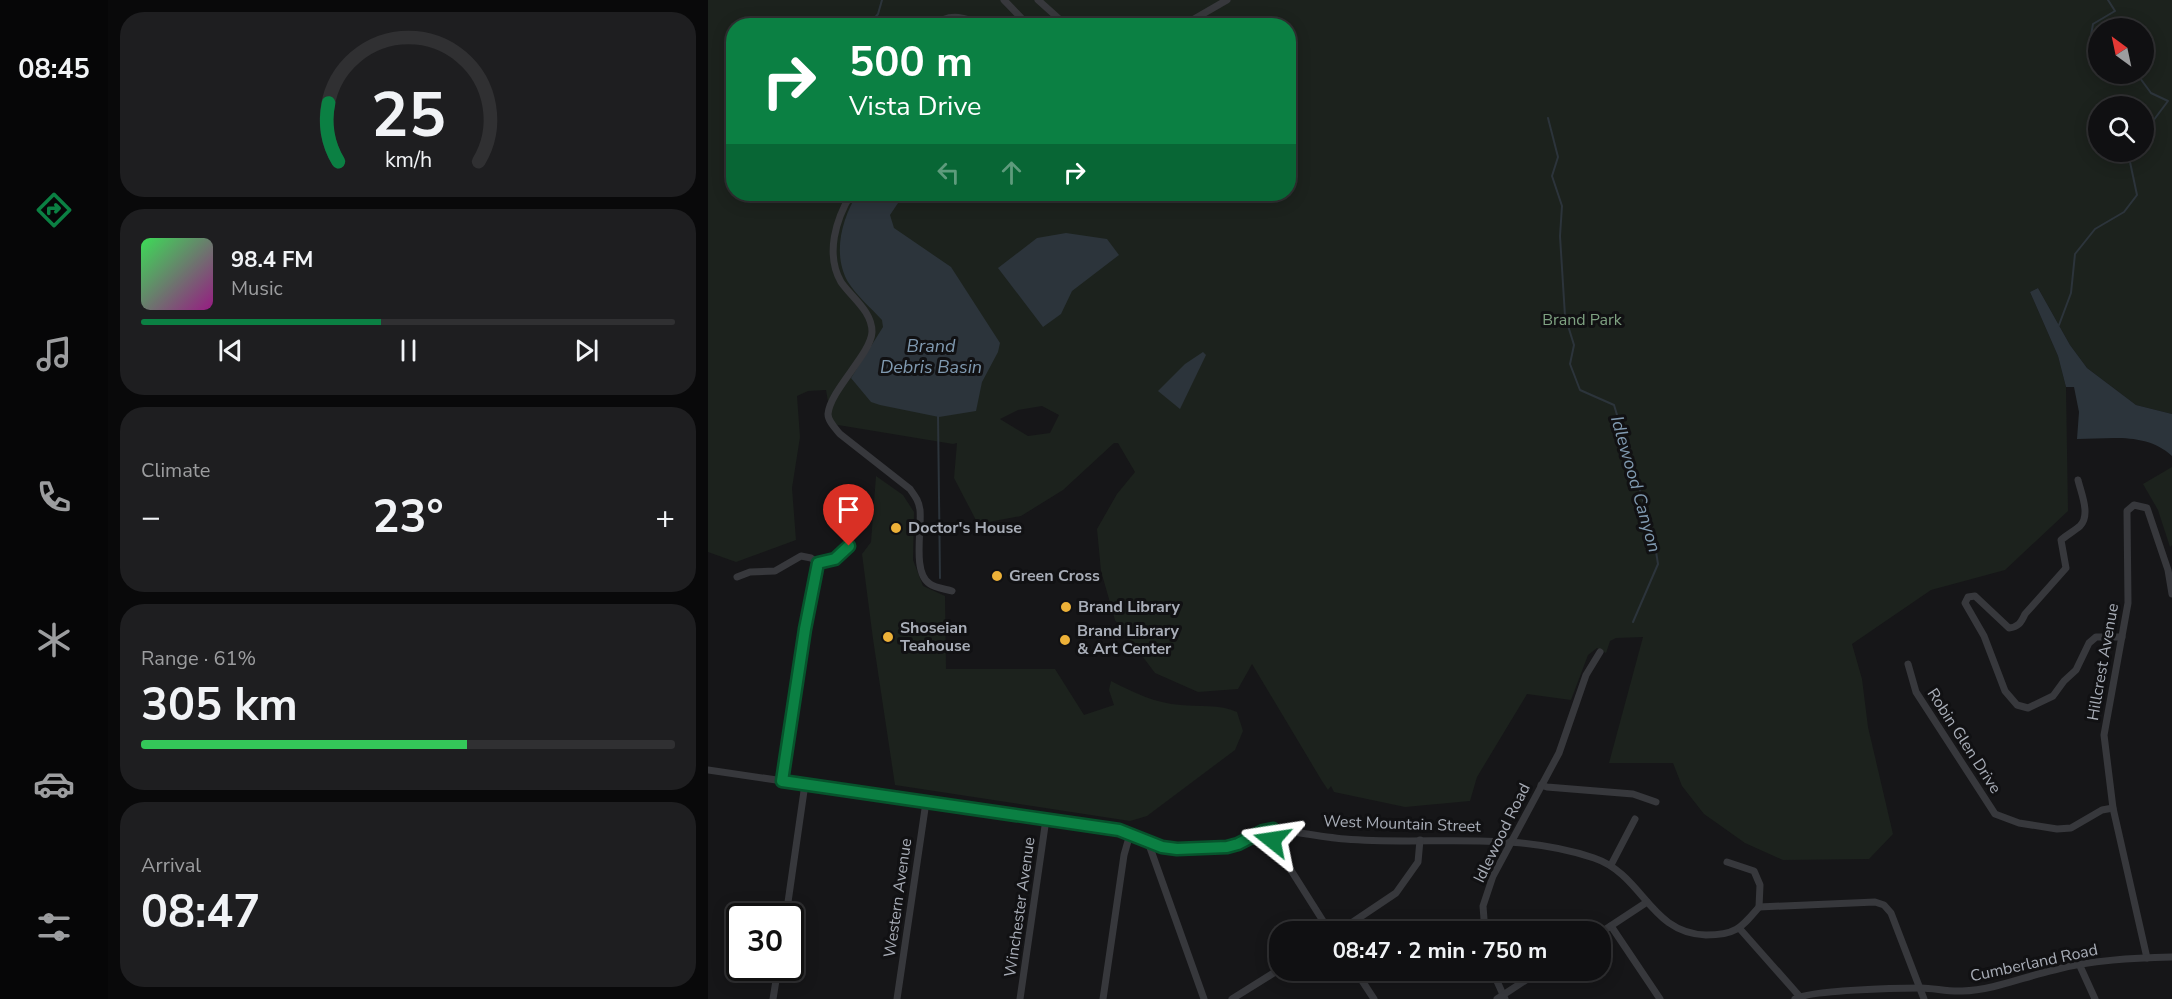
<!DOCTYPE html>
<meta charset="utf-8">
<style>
:root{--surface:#101012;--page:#1e1e20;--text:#f1f3f6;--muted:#9c9d9f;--line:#303032;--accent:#0b8043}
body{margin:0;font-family:"Nunito Sans",sans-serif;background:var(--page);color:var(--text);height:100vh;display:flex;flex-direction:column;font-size:22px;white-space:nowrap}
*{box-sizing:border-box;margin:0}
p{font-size:20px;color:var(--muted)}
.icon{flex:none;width:33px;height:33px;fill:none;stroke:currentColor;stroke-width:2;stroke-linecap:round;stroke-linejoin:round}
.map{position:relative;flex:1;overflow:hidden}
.details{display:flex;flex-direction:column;gap:12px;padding:12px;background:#09090a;width:600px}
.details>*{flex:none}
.guide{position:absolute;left:18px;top:18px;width:570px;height:183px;border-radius:24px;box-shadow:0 3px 15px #0003,0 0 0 2px var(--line);background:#0b8043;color:#fff;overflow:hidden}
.needle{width:39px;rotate:327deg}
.tools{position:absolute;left:1380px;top:18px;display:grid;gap:12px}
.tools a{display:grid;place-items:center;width:66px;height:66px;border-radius:50%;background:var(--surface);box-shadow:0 3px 15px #0003,0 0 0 2px var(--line);font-size:30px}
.speed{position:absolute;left:18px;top:903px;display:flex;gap:12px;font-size:30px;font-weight:700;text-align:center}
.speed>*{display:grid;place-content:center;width:78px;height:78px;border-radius:50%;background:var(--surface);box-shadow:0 3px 15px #0003,0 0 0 2px var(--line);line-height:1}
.speed .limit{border:3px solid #111;border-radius:9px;background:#fff;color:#111}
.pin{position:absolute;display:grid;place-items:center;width:51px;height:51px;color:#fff;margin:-62px -26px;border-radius:50% 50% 50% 0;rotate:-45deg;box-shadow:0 0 6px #0007}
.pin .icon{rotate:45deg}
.me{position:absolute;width:66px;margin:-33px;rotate:285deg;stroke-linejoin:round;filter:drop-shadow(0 0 4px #0008)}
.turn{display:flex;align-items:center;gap:21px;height:126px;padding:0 24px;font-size:27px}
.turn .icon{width:78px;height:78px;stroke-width:2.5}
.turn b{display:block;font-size:42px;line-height:51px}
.lanes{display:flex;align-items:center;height:57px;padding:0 24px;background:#0003;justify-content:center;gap:30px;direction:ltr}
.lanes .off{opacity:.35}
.big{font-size:45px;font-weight:700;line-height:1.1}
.details .card{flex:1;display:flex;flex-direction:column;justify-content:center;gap:9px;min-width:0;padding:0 21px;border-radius:24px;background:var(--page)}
.details .dial{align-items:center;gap:0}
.dial svg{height:156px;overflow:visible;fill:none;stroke:var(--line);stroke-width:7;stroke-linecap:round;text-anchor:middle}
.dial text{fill:var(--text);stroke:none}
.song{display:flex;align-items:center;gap:18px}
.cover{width:72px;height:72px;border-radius:9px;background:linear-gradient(135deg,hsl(130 70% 55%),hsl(310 70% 35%))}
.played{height:6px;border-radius:3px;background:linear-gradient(90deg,var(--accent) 45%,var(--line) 45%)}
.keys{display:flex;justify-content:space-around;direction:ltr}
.heat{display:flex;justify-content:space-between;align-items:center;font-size:33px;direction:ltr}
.charge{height:9px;border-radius:4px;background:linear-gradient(90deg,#34c759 61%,var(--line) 0)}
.trip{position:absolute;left:561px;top:921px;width:342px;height:60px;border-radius:24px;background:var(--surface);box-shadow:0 3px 15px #0003,0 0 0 2px var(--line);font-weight:700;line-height:60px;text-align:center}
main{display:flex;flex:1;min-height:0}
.dock{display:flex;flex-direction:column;width:108px;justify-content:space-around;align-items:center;background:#060607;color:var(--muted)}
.dock .icon{width:42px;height:42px}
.dock .current{color:var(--accent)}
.dock b{font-size:27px;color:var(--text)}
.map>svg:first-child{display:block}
</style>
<main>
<nav class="dock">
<b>08:45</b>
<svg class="icon current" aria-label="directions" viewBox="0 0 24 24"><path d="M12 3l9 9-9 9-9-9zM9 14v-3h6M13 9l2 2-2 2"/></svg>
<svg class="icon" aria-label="music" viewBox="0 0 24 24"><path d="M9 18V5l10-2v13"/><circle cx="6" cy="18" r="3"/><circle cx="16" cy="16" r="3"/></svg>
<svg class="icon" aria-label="phone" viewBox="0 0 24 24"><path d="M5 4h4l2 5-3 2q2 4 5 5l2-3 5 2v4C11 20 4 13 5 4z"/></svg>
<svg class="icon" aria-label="climate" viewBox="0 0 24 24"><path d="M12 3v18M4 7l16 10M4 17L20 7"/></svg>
<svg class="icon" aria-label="car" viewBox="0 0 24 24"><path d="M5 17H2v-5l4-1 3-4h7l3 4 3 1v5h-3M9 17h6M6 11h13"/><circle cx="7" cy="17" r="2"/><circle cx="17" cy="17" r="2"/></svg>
<svg class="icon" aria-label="filters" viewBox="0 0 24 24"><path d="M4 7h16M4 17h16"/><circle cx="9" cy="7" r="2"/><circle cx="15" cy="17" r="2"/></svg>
</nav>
<section class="details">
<div class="card dial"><svg viewBox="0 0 100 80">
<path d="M14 69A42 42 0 1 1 86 69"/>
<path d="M14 69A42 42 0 0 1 9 39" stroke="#0b8043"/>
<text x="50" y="56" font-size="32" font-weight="700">25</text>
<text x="50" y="72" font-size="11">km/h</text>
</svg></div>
<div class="card">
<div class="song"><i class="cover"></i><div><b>98.4 FM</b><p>Music</p></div></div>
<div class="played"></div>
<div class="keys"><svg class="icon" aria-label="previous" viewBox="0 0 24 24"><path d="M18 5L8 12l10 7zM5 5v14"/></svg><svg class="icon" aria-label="pause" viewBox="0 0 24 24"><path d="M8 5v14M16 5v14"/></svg><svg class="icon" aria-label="next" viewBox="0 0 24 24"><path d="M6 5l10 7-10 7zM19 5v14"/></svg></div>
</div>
<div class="card"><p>Climate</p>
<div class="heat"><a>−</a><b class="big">23°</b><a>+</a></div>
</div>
<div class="card"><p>Range · 61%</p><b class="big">305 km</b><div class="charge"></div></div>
<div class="card"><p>Arrival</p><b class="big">08:47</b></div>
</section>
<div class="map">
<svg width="1464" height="999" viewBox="0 0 1464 999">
<rect width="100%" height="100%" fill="#161618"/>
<!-- green -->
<g fill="#1c221d" fill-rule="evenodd">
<path d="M0 0H1464V414L1428 405 1379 368 1362 345 1330 288 1322 292 1350 356 1358 387 1360 511 1297 570 1223 590 1144 644 1154 679 1160 727 1185 834 1161 859 1075 860 1037 843 996 814 974 786 965 763H901L935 637 908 638 902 641 898 653 889 648 880 655 863 700 819 694 769 777 762 801 697 807 626 792 623 786 620 790 614 781 544 664 530 689 490 692 447 673 407 620 393 571 389 529 409 494 427 472 410 443H406L355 490 313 516 270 524 246 478 249 443 245 444 124 424 118 390 100 391 89 396 92 437 84 488 88 540 28 562 0 552ZM26 26H580V194H26ZM1390 28H1436V74H1390ZM1390 106H1436V152H1390ZM334 406 351 415 342 433 320 436 292 419 310 410Z"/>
<polygon points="1464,467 1464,545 1462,547 1450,510 1435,484"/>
<path d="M168 476 195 495 206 512 205 560 215 586 237 596 238 669H347L376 715 406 705 401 690 403 681C427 693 446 703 473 705 491 707 512 704 529 712L535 731 527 750 439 816 422 821 187 785 165 639 154 554 163 542Z"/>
</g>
<!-- water -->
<g fill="#2c343b">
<path d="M149 194H196L182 215 186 228 243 267 292 343 290 352 274 382 268 411 231 417 172 405 163 402 143 378 175 327 174 320C163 308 148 295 140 282 124 254 134 219 149 194Z"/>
<polygon points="358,233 399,239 411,255 364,291 353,314 335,327 290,268 329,238"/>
<path d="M1330 288 1362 345 1379 368 1428 405 1464 414V456C1438 432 1402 439 1369 439L1371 412 1366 387H1358L1350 356 1322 292Z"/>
<polygon points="495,352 498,355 472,409 450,391 477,364"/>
</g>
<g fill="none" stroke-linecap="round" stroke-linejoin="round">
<!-- stream -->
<g stroke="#2c343b" stroke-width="2">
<polyline points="160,26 170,14 174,0"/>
<polyline points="1390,47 1382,41 1385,24 1407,11 1400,0"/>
<polyline points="1429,74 1443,93 1460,101 1436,133"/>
<polyline points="840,118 850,157 844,176 854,206 852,236 857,316 866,345 862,364 872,390 906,405 945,533 950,564 925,622"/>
<polyline points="1351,325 1363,293 1367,254 1387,229 1416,212 1429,195 1422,162 1416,152"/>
<polyline points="230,415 232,578"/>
</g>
<!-- minor -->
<g stroke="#37383c" stroke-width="7">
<polyline points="296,0 321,26"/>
<polyline points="330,0 359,26"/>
<path d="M226 26C241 11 259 18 278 26"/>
<polyline points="474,26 519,0"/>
<path d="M143 194C128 219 117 254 133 282 144 298 164 311 164 332 163 354 122 390 120 414 120 421 127 428 132 434L202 489C207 496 211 501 212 510 214 529 204 573 222 584 227 588 238 589 244 591"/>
<path d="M1370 480C1373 493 1383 515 1372 526 1366 531 1359 535 1353 540L1358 568 1317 614C1313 623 1310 627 1301 628L1267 596 1260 597 1257 603 1276 636 1297 691 1309 705 1320 708 1345 696 1356 681 1368 670 1381 643 1388 637H1414"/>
<polyline points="110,563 127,559 141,546"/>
<polyline points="29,577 42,572 67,571 93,556 103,558 110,563"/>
<polyline points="1200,664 1208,692 1287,814 1311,823 1349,829 1363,828 1394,810 1405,808"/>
<path d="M0 770 411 830C426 835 441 844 455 847 470 850 517 850 531 844 543 839 552 832 565 829 589 832 613 837 637 839 722 846 802 830 886 858 936 875 941 933 998 935 1028 935 1033 928 1051 907L1167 902 1176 905 1183 913 1216 999"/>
<polyline points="74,781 97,629 110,563"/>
<polyline points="833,785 839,787 925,794 948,802"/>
<polyline points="565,829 564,840 622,932"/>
<polyline points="440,842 496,999"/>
<polyline points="1019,862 1046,871 1052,885 1051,907"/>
<polyline points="903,865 927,819"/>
<polyline points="78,916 97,784"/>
<polyline points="903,926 952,999"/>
<polyline points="1032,929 1094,999"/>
<polyline points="630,932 688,893 710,862 712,840"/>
<polyline points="777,932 775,906 785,876 851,753 878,675 892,652"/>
<polyline points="892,933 939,902"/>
<polyline points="1439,958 1405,808 1396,735 1420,603 1419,511 1426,505 1439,508 1460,570 1464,594"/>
<polyline points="1372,966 1387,999"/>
<polyline points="647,970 666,999"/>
<polyline points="784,970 797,999"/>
<polyline points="65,999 70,968"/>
<polyline points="189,999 218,802"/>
<polyline points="312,999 338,819"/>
<polyline points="395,999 416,855 422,834"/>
<polyline points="524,999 572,969"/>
<polyline points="789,999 833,970"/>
<path d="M1087 999C1101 990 1191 988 1213 988 1226 988 1240 992 1254 991 1286 990 1315 977 1346 970 1383 960 1426 958 1464 957"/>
</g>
</g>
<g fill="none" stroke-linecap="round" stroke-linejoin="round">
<defs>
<polyline id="route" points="141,546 127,559 110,563 97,629 74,781 411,830 454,847 469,849 519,847 530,844 555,831 565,829 564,840"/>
</defs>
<!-- route casing -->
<use href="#route" stroke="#07532c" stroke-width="15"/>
<!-- route -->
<use href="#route" stroke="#0b8043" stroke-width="10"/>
</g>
<!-- markers -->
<g fill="#edb138" stroke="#111113" stroke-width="2">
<circle cx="188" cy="528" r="6"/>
<circle cx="289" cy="576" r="6"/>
<circle cx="358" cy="607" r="6"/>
<circle cx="180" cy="637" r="6"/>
<circle cx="357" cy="640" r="6"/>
</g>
<g text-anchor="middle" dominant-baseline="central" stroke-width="6" stroke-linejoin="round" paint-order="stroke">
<!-- park labels -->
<g font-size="16" fill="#7fa282" stroke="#111113">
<text x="874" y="320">Brand Park</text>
</g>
<!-- poi labels -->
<g font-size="16" font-weight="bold" fill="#a8adb7" stroke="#111113" text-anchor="start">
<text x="200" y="528">Doctor's House</text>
<text x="301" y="576">Green Cross</text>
<text x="370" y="607">Brand Library</text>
<text x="192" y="628">Shoseian<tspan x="192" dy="18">Teahouse</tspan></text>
<text x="369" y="631">Brand Library<tspan x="369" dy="18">&amp; Art Center</tspan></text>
</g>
<!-- street labels -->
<g font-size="16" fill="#a8adb7" stroke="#111113">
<text transform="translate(1395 662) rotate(-80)">Hillcrest Avenue</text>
<text transform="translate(1256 741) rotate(57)">Robin Glen Drive</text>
<text transform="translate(694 824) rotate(2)">West Mountain Street</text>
<text transform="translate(794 833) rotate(-64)">Idlewood Road</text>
<text transform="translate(190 898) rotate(-82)">Western Avenue</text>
<text transform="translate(312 907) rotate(-82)">Winchester Avenue</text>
<text transform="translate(1326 963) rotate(-12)">Cumberland Road</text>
</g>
<!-- water labels -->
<g font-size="18" font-style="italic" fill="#809ab1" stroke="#111113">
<text x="223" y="346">Brand<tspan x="223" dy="21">Debris Basin</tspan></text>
<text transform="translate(928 484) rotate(74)">Idlewood Canyon</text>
</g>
</g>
</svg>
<div class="tools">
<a><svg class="needle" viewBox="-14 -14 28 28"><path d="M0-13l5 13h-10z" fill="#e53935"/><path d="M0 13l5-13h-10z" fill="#9c9d9f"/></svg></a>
<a><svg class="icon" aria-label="search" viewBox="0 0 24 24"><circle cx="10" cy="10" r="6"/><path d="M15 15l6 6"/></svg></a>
</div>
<div class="speed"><div class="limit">30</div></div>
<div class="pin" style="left:141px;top:546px;background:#d93025"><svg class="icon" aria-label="arrive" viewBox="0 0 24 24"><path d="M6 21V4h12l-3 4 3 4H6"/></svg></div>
<svg class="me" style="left:564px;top:840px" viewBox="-20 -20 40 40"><path d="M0-17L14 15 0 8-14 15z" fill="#0b8043" stroke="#fff" stroke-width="4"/></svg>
<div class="trip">08:47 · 2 min · 750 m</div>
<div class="guide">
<div class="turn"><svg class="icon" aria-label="right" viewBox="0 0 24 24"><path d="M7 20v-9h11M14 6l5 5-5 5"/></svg><div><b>500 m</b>Vista Drive</div></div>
<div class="lanes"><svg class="icon off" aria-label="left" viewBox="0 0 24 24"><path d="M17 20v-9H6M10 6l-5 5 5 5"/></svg><svg class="icon off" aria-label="ahead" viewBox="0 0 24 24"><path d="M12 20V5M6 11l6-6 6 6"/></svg><svg class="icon" aria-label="right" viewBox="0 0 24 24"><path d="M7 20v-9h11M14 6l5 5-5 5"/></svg></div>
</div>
</div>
</main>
